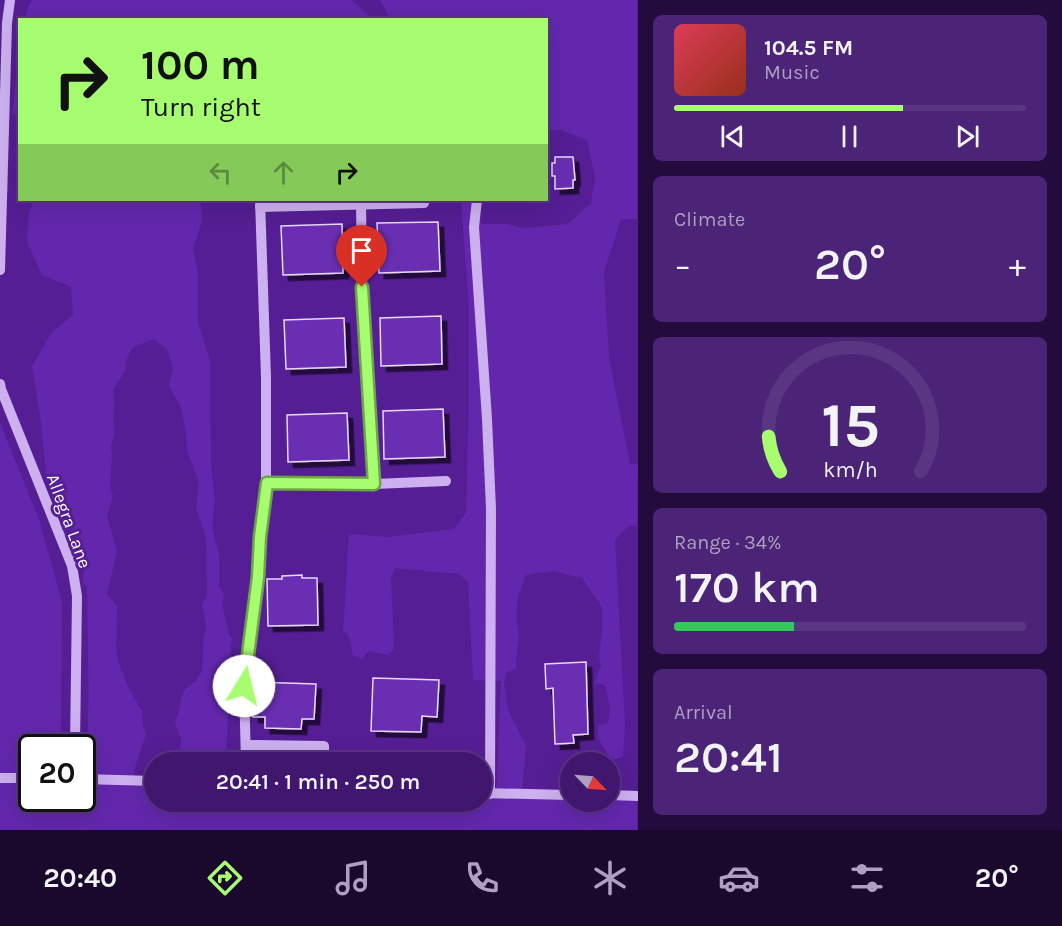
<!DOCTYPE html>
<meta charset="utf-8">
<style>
:root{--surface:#40166f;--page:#4b2377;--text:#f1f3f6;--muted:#ae9fc3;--line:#593582;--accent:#a7fd70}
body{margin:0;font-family:Karla,sans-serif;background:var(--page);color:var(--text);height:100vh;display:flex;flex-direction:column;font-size:22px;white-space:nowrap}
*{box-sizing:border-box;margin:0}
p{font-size:20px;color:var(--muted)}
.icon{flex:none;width:33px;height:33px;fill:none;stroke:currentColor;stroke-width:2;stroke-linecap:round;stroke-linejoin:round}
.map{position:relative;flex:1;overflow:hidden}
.drawer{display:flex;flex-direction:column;gap:15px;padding:15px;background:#230c3d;width:424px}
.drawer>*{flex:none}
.hud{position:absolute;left:18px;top:18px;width:530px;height:183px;border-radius:0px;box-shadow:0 6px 24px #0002,0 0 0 2px var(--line);background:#a7fd70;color:#111;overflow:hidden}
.needle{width:39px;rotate:115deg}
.fabs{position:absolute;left:560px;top:752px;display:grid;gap:12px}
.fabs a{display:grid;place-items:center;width:60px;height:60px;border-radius:50%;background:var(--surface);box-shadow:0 6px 24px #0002,0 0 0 2px var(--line);font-size:30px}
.speed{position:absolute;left:18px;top:734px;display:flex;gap:12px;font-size:30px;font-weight:700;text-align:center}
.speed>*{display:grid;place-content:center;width:78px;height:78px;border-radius:50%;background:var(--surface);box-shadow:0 6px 24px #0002,0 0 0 2px var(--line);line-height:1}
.speed .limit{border:3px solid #111;border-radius:9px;background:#fff;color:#111}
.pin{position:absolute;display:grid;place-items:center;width:51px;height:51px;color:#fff;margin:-62px -26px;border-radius:50% 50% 50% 0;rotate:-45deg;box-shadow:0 0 6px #0007}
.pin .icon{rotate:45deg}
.me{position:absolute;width:66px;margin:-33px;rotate:9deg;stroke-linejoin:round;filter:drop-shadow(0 0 4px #0008)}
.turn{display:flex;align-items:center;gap:21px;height:126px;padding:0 24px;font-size:27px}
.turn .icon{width:78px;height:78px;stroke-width:2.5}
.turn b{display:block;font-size:42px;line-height:51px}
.lanes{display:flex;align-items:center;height:57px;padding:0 24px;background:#0003;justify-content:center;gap:30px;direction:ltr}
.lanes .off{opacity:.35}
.big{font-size:45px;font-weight:600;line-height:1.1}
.drawer .widget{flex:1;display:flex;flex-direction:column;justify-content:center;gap:9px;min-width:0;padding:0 21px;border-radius:9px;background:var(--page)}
.drawer .dial{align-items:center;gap:0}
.dial svg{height:156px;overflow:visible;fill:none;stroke:var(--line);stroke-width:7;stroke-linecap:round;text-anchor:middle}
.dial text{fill:var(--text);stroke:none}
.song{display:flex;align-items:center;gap:18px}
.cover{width:72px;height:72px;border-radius:9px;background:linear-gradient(135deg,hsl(350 70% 55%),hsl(10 70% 35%))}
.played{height:6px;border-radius:3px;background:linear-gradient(90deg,var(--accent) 65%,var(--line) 65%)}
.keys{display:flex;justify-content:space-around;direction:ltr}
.heat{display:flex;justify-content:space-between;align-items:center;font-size:33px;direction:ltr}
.charge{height:9px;border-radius:4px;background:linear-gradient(90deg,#34c759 34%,var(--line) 0)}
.trip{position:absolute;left:144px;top:752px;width:348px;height:60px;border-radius:30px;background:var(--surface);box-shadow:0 6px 24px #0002,0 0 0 2px var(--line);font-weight:600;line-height:60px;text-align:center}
.tab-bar{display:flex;height:96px;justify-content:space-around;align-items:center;background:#1a092c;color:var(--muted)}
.tab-bar .icon{width:42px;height:42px}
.tab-bar .active{color:var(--accent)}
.tab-bar b{font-size:27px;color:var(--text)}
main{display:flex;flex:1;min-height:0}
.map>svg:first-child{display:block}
</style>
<main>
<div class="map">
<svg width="638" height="830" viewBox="0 0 638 830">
<defs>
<filter id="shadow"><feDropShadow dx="5.5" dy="5.5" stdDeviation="0" flood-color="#0009"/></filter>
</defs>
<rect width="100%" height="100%" fill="#551e94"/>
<!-- green -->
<g fill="#6327ad">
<polygon points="32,0 352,0 372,19 25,19 28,7"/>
<path d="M380 0H637V219H621L604 272 609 357 630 464H638L637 526H628L615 540 625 724 623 757 611 760 598 738V725L608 723 610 708 606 686 599 683 594 684 601 666 599 656 602 632V607L582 578 554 571 526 575 518 596 516 618 519 638 516 660V669L507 672 504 682 508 710 526 746 522 790 570 795V801H609V796H637V830H0V423L39 519 62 602 61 746 32 747V798H82L83 779 86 778C90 714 88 650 87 586L83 584 84 566 78 560 69 523 46 474 41 422 32 366 52 332 73 315 71 287 42 275 27 242 29 212 34 200H201L202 221 193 249 198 273V323L210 361 211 465 215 499 212 528 219 554V586L224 594 222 604 229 635 233 640 231 643 226 762H180L181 739 175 723 176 719 178 715 181 698 185 689 196 681 202 670 204 634 206 633V624L202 605 207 596 206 537 196 508 199 482 187 451 186 432 181 407 169 386 173 369 167 349 154 339 133 347 126 361 125 371 113 390 114 404 113 418 115 432 111 446 112 456 110 489 113 495 107 517 117 551 107 594 117 606 116 652 120 667 129 688 141 710 142 709 143 726 146 734 134 771 135 780 154 781V801H482V794L496 793 501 681 473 680 468 582 459 574 395 568 391 577 394 648 389 655 369 651 362 659 353 655 350 640 347 633 343 632 349 534 387 537 454 529 466 513 469 405V309L461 200H479L481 224H506L523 228 568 224 591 203 595 177 587 140 560 130H546V20L390 19Z"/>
<polygon points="19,43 20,118 19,118 13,112 18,52"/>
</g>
<!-- building -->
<g fill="#692db2" stroke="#e7d7fa" stroke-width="1.5" filter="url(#shadow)">
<polygon points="555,157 573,157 575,180 573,180 573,188 555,189 555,176 552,176 552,163 555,163"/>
<polygon points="438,222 440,271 379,273 377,223"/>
<polygon points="342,224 343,273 283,275 281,226"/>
<polygon points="441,316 442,364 381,366 380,318"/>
<polygon points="344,318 346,367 286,369 284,320"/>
<polygon points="443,409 445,457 384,459 383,411"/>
<polygon points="347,413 349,460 288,462 287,415"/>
<polygon points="302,575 302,578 317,578 318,625 268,626 267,579 282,579 282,576"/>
<polygon points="586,662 588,734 573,735 574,743 555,744 553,688 546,689 545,664"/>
<polygon points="373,678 439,680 437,717 422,716 421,732 371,731"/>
<polygon points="254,682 316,684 314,719 302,719 301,729 265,728 265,717 253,717"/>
</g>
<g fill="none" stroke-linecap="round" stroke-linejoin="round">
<!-- minor -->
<g stroke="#ccb0ef" stroke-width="10">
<polyline points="477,200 474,227 487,419 491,509 490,794"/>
<polyline points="260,207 424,203"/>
<polyline points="0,270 7,23 10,0"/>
<polyline points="0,384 1,389 72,566 77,596 75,747"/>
<polyline points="266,483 374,484 362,287 361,200"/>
<polyline points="374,484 446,481"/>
<polyline points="246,745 324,746 324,762"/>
<polyline points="246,762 244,686 258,577 260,537 266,483 266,377 260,200"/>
<polyline points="360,762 360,761 413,762"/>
<polyline points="0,778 32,778"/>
<polyline points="82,779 154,781"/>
<polyline points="482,793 570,795"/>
<polyline points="609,795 638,796"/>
</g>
</g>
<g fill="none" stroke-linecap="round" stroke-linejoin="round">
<defs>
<polyline id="route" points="244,686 258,577 260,537 267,483 374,484 362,287"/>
</defs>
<!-- route casing -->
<use href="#route" stroke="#6da449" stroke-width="15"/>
<!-- route -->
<use href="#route" stroke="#a7fd70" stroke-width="10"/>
</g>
<g text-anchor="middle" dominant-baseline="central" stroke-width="6" stroke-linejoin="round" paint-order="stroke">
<!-- street labels -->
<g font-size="18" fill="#fff" stroke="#551e94">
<text transform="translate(69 521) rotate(70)">Allegra Lane</text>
</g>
</g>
</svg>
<div class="fabs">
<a><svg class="needle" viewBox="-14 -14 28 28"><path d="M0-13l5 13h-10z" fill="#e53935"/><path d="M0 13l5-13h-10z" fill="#ae9fc3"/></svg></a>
</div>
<div class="speed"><div class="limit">20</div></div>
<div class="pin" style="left:362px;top:287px;background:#d93025"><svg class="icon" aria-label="arrive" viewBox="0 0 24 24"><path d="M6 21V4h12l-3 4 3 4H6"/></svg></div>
<svg class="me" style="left:244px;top:686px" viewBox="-20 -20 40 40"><circle r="19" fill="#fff"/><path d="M0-13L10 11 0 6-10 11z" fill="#a7fd70"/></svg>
<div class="trip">20:41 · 1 min · 250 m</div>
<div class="hud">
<div class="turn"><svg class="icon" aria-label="right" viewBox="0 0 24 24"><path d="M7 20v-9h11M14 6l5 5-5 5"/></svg><div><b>100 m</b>Turn right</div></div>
<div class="lanes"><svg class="icon off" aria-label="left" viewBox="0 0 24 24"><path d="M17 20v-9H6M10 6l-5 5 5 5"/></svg><svg class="icon off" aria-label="ahead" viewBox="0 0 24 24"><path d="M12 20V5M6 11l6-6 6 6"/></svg><svg class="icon" aria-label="right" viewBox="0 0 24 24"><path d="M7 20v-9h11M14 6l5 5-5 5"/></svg></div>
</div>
</div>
<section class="drawer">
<div class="widget">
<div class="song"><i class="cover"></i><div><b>104.5 FM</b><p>Music</p></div></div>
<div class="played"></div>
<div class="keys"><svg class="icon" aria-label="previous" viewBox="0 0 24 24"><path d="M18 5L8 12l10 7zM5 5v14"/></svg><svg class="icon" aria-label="pause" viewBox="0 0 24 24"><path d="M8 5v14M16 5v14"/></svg><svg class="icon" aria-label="next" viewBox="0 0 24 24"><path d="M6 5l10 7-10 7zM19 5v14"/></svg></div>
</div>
<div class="widget"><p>Climate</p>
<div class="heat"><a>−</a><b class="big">20°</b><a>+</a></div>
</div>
<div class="widget dial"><svg viewBox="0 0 100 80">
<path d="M14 69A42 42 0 1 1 86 69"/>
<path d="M14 69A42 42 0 0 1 8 51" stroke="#a7fd70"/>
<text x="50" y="56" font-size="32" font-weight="700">15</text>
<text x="50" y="72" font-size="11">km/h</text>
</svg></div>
<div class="widget"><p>Range · 34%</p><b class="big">170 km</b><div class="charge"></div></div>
<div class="widget"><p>Arrival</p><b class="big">20:41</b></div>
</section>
</main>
<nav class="tab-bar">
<b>20:40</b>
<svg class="icon active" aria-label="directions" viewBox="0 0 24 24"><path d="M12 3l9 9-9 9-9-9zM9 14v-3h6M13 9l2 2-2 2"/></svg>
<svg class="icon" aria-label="music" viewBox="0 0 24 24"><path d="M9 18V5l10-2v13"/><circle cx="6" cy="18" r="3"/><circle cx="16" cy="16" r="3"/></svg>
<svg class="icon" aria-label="phone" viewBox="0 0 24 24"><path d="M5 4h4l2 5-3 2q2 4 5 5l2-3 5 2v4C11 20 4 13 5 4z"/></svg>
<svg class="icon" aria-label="climate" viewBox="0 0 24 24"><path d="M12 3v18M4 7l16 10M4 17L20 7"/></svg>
<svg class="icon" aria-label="car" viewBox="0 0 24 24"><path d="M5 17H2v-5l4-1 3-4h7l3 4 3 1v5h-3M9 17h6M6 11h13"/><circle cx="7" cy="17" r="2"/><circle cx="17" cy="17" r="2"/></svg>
<svg class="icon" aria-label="filters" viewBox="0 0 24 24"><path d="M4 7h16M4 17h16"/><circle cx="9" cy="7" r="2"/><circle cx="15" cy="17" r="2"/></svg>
<b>20°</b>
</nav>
